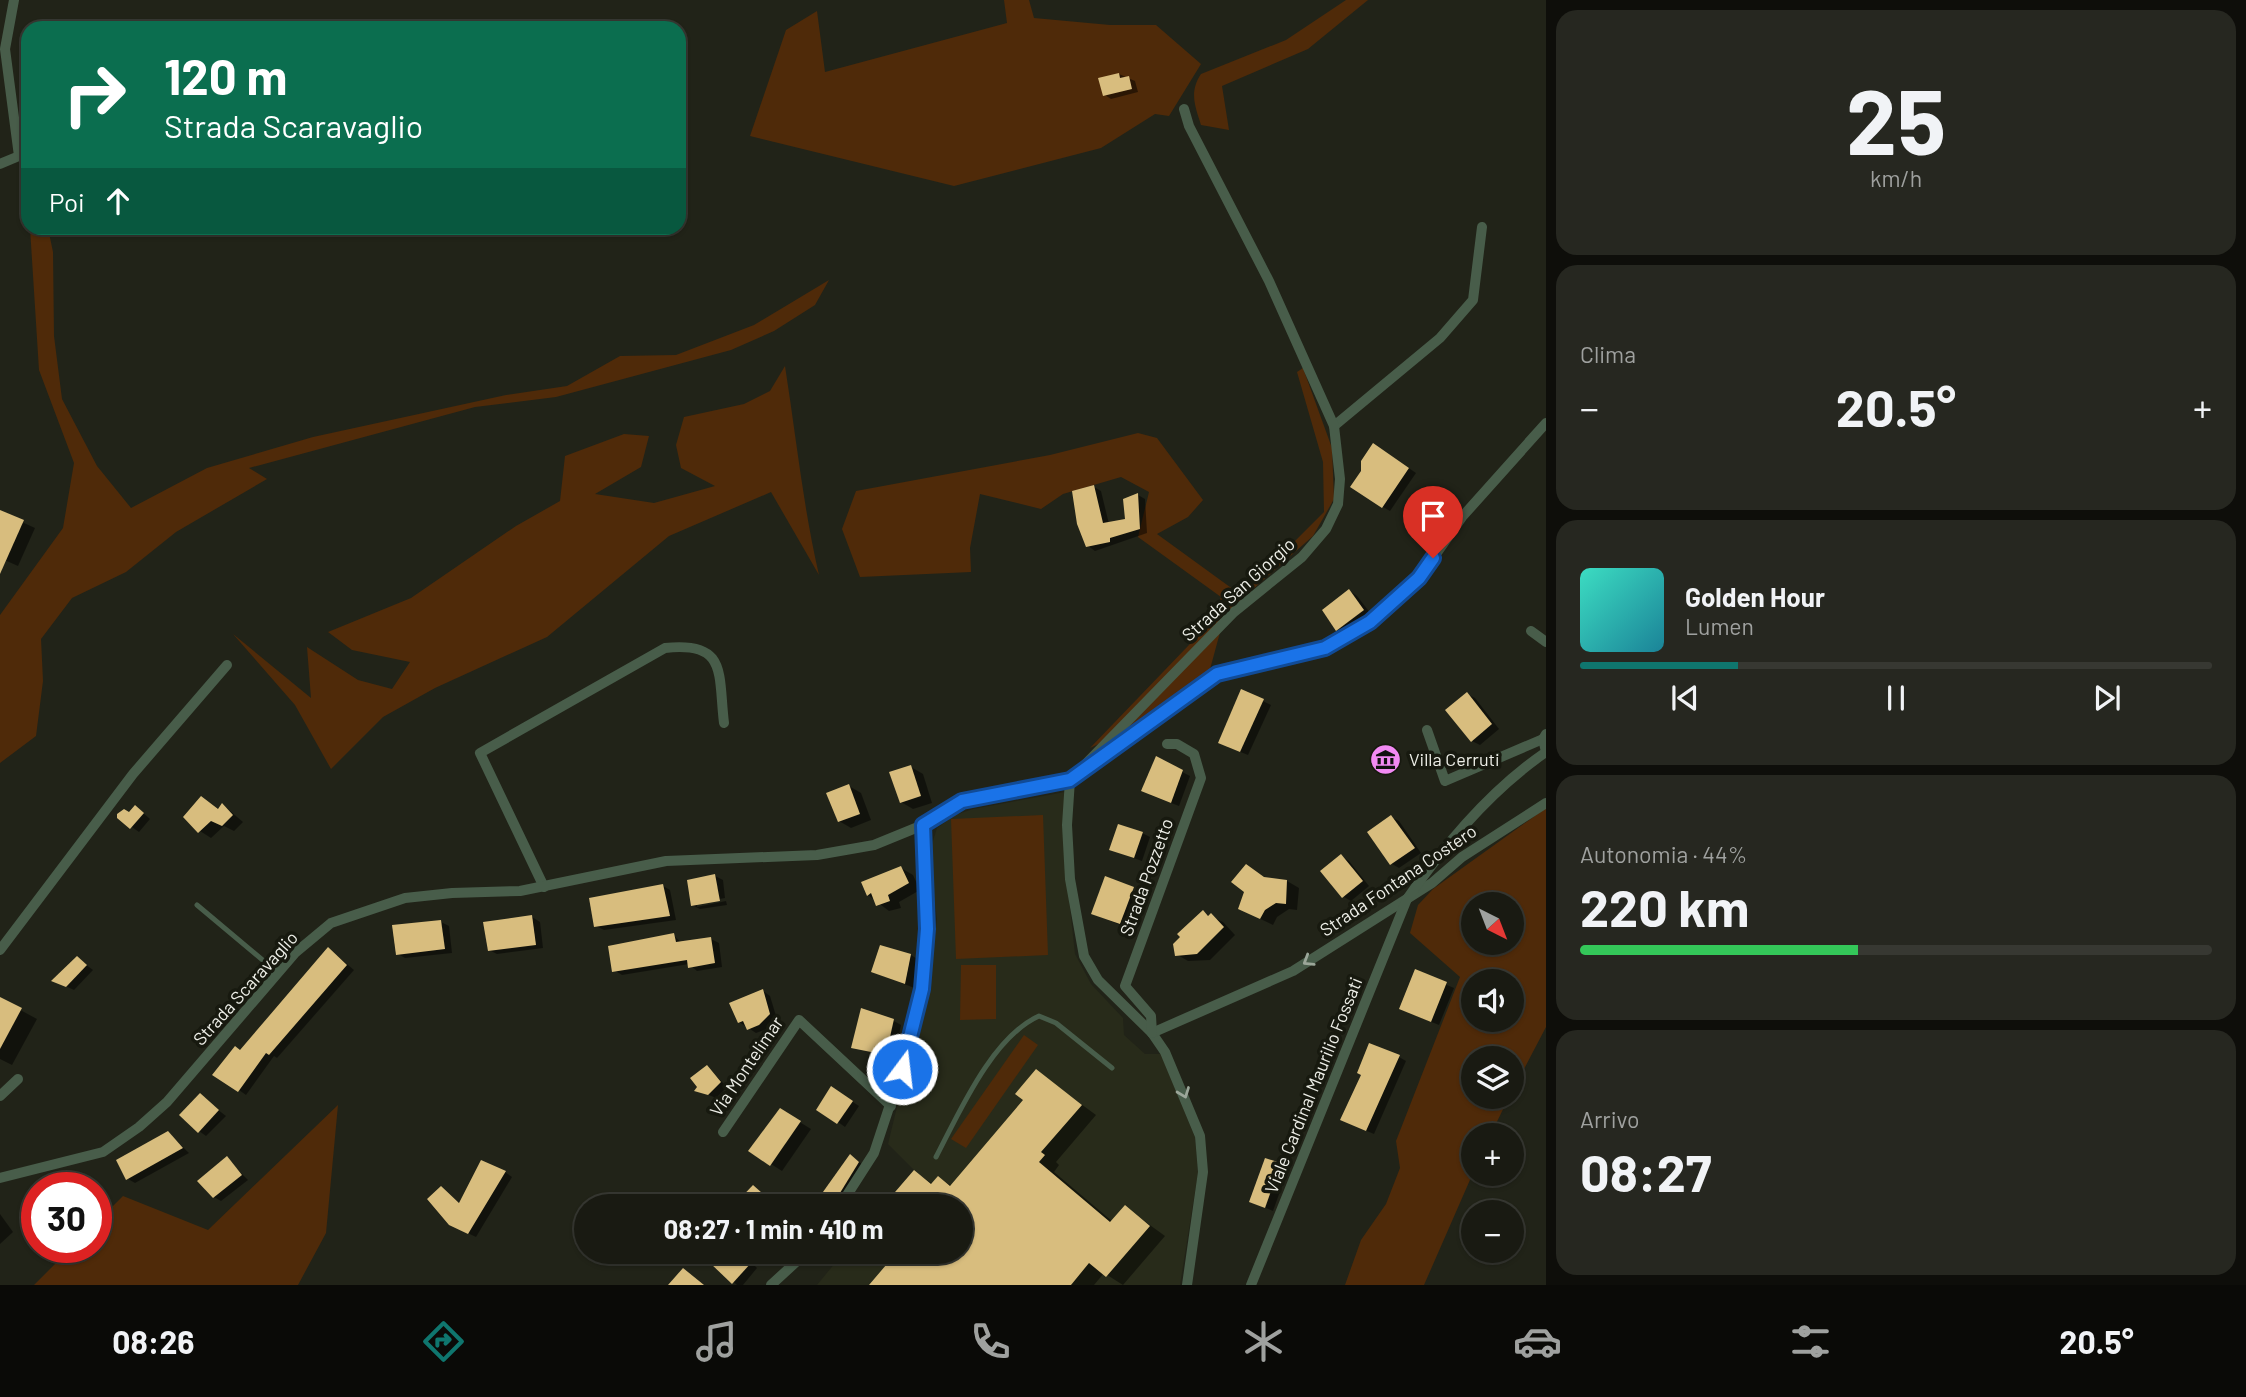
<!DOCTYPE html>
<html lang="it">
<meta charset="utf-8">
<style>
:root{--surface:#191a12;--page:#262720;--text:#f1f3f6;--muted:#9fa19f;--line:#373832;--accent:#0f766e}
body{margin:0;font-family:Barlow,sans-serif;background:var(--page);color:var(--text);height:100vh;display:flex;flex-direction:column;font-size:26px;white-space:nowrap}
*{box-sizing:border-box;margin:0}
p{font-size:23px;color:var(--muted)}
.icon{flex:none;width:38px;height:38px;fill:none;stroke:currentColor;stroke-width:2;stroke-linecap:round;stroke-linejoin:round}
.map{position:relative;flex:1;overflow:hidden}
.side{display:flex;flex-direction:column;gap:10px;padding:10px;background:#0e0e0a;width:700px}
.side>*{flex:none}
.banner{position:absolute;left:21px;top:21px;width:665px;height:214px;border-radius:21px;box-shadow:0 2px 5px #0004,0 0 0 2px var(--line);background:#0b6e4f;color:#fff;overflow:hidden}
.needle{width:46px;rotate:138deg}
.buttons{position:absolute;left:1461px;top:892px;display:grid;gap:14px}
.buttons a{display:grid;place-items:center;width:63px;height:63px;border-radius:50%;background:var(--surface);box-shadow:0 2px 5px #0004,0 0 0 2px var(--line);font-size:35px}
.speed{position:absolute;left:21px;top:1172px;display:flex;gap:14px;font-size:35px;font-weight:700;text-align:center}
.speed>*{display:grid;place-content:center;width:91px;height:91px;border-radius:50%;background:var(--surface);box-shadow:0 2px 5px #0004,0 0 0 2px var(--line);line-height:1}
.speed .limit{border:10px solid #d22;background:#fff;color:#111}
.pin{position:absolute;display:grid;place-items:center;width:60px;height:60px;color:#fff;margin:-72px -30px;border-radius:50% 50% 50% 0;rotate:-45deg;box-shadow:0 0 7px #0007}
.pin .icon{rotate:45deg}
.me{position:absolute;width:77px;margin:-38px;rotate:15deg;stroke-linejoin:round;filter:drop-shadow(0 0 5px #0008)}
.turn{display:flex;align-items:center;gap:24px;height:147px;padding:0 28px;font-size:32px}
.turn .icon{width:91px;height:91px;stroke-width:2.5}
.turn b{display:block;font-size:49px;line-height:60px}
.then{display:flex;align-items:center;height:66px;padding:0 28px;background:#0003;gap:14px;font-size:26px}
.big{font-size:52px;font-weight:700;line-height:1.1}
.side .widget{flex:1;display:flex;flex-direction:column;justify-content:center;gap:10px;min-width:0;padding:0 24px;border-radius:21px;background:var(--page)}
.side .dial{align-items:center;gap:0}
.dial b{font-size:91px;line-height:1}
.song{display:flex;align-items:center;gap:21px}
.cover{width:84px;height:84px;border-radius:10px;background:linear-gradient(135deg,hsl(170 70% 55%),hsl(190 70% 35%))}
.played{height:7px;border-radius:4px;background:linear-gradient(90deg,var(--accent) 25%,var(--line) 25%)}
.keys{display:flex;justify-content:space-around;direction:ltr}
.heat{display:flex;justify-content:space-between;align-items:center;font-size:38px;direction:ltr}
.charge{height:10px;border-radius:5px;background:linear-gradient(90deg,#34c759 44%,var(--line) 0)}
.trip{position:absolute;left:574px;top:1194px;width:399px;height:70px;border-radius:35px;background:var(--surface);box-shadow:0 2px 5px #0004,0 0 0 2px var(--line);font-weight:700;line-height:70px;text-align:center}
.tabs{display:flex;height:112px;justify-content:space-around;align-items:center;background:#0a0a07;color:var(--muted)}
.tabs .icon{width:49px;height:49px}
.tabs .selected{color:var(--accent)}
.tabs b{font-size:32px;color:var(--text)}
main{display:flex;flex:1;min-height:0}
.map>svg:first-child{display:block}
</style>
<main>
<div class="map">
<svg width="1546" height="1285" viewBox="0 0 1546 1285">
<rect width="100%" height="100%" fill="#212318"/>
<!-- built -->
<polygon fill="#282b1a" points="1065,792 1067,880 1075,954 1091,984 1123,1018 1124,1035 1145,1054 1161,1054 1195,1137 1198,1173 1180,1285 817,1285 845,1251 961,1251 961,1206 883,1206 914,1170 888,1144 932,963 937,919 931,874 932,844 937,828 955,815 973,809"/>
<!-- green -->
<g fill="#4f2a09" fill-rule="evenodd">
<polygon points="1004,0 1029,0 1034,18 1110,25 1156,25 1201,64 1169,116 1155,114 1101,148 954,186 750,136 786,30 817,11 825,72 1007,23"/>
<path d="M1346 0H1368L1308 49 1222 86 1229 130 1201 125C1195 106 1189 92 1201 74L1286 40Z"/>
<polygon points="28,115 28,208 22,117"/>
<polygon points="30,228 48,228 53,252 54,336 62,399 97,466 131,508 207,468 313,437 506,395 567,386 620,356 676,355 754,325 829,280 815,305 774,331 731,350 556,397 475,407 249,468 267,479 176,532 126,572 72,598 41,639 43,681 36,736 0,763 0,615 63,528 74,463 39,370"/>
<path d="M785 366C796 436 803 506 819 575L771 492 669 536 547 637 435 688 383 717 331 769 295 705 233 634 311 698 307 647 358 680 392 689 410 662 352 650 328 632 411 598 516 526 560 501 565 456 624 434 649 436 641 467 595 494 654 503 715 486 681 468 676 445 684 417 744 404 770 391Z"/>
<polygon points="1303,368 1332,448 1334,499 1313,536 1225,614 1209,673 1130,729 1090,748 1212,621 1221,597 1138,537 1149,492 1121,477 1063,494 1041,509 980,494 970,548 971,572 860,577 842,529 856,491 1050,455 1138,433 1157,438 1203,500 1188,517 1157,534 1241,595 1324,512 1323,462 1297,372"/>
<path d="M1546 808V1027L1512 1092V1059H1474V1097H1509L1490 1136H1474L1473 1173 1424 1285H1345L1361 1240 1386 1204 1400 1168 1396 1141 1460 977 1410 933 1418 905 1433 889ZM1474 905H1512V943H1474ZM1474 982H1512V1020H1474Z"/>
<polygon points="1043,815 1048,955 956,959 951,819"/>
<polygon points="961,965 996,965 996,1019 960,1020"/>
<polygon points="1024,1035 1038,1045 966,1148 951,1139"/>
<polygon points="338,1105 326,1233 298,1285 34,1285 71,1248 96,1248 96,1223 123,1196 208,1230"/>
</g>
<!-- shadow -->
<g fill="#0007">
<polygon points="1119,74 1135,81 1138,92 1111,99 1105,95"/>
<polygon points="1381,449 1416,473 1390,511 1383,507"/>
<polygon points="1094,487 1101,491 1109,524 1127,521 1138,495 1145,499 1147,533 1095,551 1088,546"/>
<polygon points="0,512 35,528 18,566 0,558"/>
<polygon points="1350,591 1357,596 1371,614 1345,634 1338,629"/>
<polygon points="1242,691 1271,705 1248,755 1228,747"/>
<polygon points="1467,694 1475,698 1499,729 1480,745 1472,741"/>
<polygon points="1157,759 1190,776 1179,806 1150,795"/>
<polygon points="911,767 923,774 932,803 913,809 901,802"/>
<polygon points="849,786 861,793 871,820 851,828 839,821"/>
<polygon points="223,805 243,822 234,831 224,826 211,838 200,831"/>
<polygon points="142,812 150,819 139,832 119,818"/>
<polygon points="1391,817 1399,821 1421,853 1399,868 1392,864"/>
<polygon points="1142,833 1150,837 1142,861 1111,850"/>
<polygon points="1341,856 1349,861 1369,886 1351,901 1344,897"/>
<polygon points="901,868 913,875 920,890 899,902 901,908 889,911 868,895"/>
<polygon points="715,876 723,880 725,898 697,903 697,907 726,901 727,905 700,909 692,905"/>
<polygon points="1106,878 1145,896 1133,930 1093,914"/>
<polygon points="1266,879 1287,881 1299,888 1297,910 1289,909 1277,917 1273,925 1240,909"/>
<polygon points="663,886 670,890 676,920 604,930 596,926"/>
<polygon points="1203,913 1223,922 1235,935 1210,960 1188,961 1176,954"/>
<polygon points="532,917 540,922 543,948 497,954 489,950"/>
<polygon points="441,922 449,926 452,953 405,958 398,954"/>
<polygon points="673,935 682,943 711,939 719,943 722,967 697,971 689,964 622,975 614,970"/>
<polygon points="329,949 354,970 277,1058 274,1056 246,1095 239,1090 242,1052"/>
<polygon points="911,955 922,962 917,989 873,972"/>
<polygon points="77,958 93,970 74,990 61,984"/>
<polygon points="1416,972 1454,988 1439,1025 1409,1013"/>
<polygon points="763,991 770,996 777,1019 767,1029 756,1033 739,1022"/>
<polygon points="0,999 37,1019 12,1065 0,1059"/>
<polygon points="894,1021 901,1025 894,1058 853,1047"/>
<polygon points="1399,1057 1406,1061 1374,1134 1350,1124 1363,1074"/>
<polygon points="707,1067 727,1087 716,1098 697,1090"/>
<polygon points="1036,1071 1096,1115 1056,1162 1059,1165 1054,1172 1113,1222 1125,1207 1165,1236 1123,1285 1104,1273 1094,1285 871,1285 897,1254 894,1251 961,1251 961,1206 914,1172 933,1184 938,1178 952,1186 1025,1100"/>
<polygon points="839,1093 859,1106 845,1127 838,1122"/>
<polygon points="200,1096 226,1116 206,1136 199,1131"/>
<polygon points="780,1110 811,1129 782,1171 771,1164"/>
<polygon points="168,1133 189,1153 135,1183 128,1179"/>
<polygon points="227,1159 248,1180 221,1201 214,1197"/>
<polygon points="1266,1160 1288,1169 1273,1211 1251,1202"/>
<polygon points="858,1161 866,1167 843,1206 816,1206"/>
<polygon points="505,1172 512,1177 476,1237 459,1229 442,1189 461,1204"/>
<polygon points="0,1214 13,1232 0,1244"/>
<polygon points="720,1251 740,1251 757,1268 743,1285 737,1285 710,1261"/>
</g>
<!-- building -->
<g fill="#d8bd7e">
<polygon points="1119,73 1120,78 1129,76 1132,89 1103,96 1098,78"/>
<polygon points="1373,443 1409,468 1382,508 1350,487 1361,471 1361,461"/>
<polygon points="1094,485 1103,523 1125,519 1123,499 1138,493 1140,529 1110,538 1110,542 1086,547 1077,524 1072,491"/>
<polygon points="0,510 24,520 0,574"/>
<polygon points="1349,589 1364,610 1336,631 1322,610"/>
<polygon points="1241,689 1264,699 1240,752 1218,743"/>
<polygon points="1467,692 1492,724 1471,742 1445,710"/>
<polygon points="1156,756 1183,770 1171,803 1141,791"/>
<polygon points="911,765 921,796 900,803 889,772"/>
<polygon points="849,784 860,814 838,822 826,793"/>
<polygon points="201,796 218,809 222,803 233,815 222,826 211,821 198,833 183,817"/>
<polygon points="135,805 144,813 130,829 117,818 117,814 124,809 129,812"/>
<polygon points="1391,815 1415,848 1390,865 1367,832"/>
<polygon points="1118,824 1143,832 1134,858 1109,850"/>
<polygon points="1341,854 1363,881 1342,898 1320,871"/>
<polygon points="1246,864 1264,877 1287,880 1286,904 1276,903 1265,910 1260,919 1238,909 1244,892 1231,882"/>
<polygon points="901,866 909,883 888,895 890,901 876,906 871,893 867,896 861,882"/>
<polygon points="715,874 720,901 691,906 687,880"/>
<polygon points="1105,876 1134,887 1120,924 1091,914"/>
<polygon points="663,884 670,916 594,927 589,898"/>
<polygon points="1203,910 1208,916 1211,913 1224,927 1197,954 1175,956 1173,944 1180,937 1177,934"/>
<polygon points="532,915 536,945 488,951 483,922"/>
<polygon points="441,920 445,949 396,955 392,925"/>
<polygon points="674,933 676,942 711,937 715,963 688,968 687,960 612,972 608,946"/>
<polygon points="880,945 911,954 905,984 871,972"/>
<polygon points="328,947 347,965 269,1055 266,1053 238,1092 212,1075 235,1046 240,1050"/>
<polygon points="77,956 87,965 66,987 51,981"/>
<polygon points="1415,969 1447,982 1431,1022 1399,1009"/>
<polygon points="763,989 770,1014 759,1025 747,1030 743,1021 738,1023 729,1003"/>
<polygon points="0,997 22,1008 0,1049"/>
<polygon points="861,1008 894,1019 886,1055 851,1048"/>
<polygon points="1369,1043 1400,1055 1366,1131 1340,1120 1361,1075 1357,1073"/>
<polygon points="707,1065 721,1082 708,1095 694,1091 697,1087 690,1078"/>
<polygon points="1036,1069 1082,1105 1041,1152 1045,1155 1039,1162 1110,1222 1125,1205 1150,1226 1106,1277 1089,1263 1071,1285 869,1285 898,1251 961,1251 961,1206 883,1206 914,1170 931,1184 938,1176 950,1186 1023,1100 1015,1094"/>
<polygon points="831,1086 853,1101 837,1124 816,1110"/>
<polygon points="200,1093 219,1110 198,1133 179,1115"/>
<polygon points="780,1108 801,1121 770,1166 748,1151"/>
<polygon points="168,1131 183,1148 126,1180 116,1160"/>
<polygon points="850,1154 859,1162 832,1206 813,1206"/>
<polygon points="227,1156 242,1175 213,1198 197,1181"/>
<polygon points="1265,1158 1281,1163 1265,1208 1249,1202"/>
<polygon points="481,1160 506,1171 468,1234 449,1225 427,1199 441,1186 459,1203"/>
<polygon points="753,1185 777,1206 733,1206"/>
<polygon points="717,1251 739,1251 751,1263 732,1284 708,1261"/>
<polygon points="683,1268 704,1285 668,1285"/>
</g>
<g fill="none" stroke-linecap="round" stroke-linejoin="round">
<!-- service -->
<g stroke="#485d4a" stroke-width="5">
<polyline points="197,905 278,973"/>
<path d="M936 1157C959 1113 992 1037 1039 1016L1056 1023 1112 1068"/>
</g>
<!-- minor -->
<g stroke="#485d4a" stroke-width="10">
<polyline points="0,164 19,156 5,49 14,0"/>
<polyline points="1334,426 1440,338 1473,300 1482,227"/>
<polyline points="1531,631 1546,642"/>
<polyline points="1427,730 1445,781 1543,739"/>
<polyline points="1093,763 1217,674 1325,648 1370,622 1419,578 1462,517 1546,423"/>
<polyline points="1075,776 1070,780 1067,825 1070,879 1084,956 1098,980 1152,1033 1165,1052 1200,1136 1203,1172 1187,1285"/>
<path d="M544 887 480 753 665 648C728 641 718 674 724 723"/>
<polyline points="0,950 133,774 227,665"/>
<polyline points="1152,1033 1293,971 1432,883 1462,857 1546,803"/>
<polyline points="1152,1033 1151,1016 1125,986 1201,778 1194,754 1177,744 1167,744"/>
<polyline points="0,1096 18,1079"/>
<polyline points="723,1132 799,1020 891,1106"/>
<polyline points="0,1178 103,1152 139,1127 167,1102 295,953 331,923 405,898 452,893 520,891 666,861 817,855 874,845 923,825 963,801 1070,780 1234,612 1302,557 1326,529 1338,504 1340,479 1334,426 1269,281 1189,126 1184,109"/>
<polyline points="840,1206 874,1153 908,1050 922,989 927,929 923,825"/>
<polyline points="771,1285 808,1251"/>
<path d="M1251 1285 1407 899C1445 844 1492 789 1546 752L1543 739 1546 734"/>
</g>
</g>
<!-- one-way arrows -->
<defs><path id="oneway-chevron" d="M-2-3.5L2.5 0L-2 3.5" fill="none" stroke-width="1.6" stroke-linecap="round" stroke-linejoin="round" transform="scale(1.75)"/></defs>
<g stroke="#9ba699">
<use href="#oneway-chevron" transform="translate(1308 961) rotate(148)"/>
<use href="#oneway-chevron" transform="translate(1184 1093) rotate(69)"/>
</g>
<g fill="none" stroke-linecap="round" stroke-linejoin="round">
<defs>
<polyline id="route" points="902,1069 922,989 927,929 923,825 962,801 1070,780 1217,674 1325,648 1370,622 1419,578 1433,558"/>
</defs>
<!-- route casing -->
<use href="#route" stroke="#114b97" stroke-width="18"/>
<!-- route -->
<use href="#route" stroke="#1a73e8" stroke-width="12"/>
</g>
<!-- icons -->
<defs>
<symbol id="museum-disc" viewBox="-11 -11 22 22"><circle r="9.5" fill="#f28af3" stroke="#17190f"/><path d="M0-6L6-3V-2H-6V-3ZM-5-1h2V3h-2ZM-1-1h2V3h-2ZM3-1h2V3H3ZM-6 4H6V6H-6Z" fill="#111"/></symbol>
</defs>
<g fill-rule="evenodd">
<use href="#museum-disc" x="1368" y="742" width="35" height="35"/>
</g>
<g text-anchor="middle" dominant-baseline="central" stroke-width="7" stroke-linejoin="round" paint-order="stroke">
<!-- street labels -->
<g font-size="18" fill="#eeefe8" stroke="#17190f">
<text transform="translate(1238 589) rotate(-42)">Strada San Giorgio</text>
<text transform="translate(1146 877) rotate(-70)">Strada Pozzetto</text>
<text transform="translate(1398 880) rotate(-34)">Strada Fontana Costero</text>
<text transform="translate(245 988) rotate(-48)">Strada Scaravaglio</text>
<text transform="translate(746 1066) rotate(-56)">Via Montelimar</text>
<text transform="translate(1313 1085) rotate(-68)">Viale Cardinal Maurilio Fossati</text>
</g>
<!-- poi labels -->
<g font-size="18" fill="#eeefe8" stroke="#17190f" text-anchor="start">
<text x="1409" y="759">Villa Cerruti</text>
</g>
</g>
</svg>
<div class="buttons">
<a><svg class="needle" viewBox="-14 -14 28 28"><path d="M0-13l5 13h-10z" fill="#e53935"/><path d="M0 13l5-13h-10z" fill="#9fa19f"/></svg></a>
<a><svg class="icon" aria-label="sound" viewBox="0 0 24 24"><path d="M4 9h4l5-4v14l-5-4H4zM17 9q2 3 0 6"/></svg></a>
<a><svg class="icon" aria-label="layers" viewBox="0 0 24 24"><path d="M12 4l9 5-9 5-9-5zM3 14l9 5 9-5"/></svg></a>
<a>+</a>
<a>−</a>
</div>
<div class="speed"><div class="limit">30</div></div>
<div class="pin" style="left:1433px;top:558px;background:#d93025"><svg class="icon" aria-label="arrive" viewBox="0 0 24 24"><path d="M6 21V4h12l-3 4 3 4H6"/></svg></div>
<svg class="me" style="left:902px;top:1069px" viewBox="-20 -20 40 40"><circle r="17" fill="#1a73e8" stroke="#fff" stroke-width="3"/><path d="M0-11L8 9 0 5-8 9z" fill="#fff"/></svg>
<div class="trip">08:27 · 1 min · 410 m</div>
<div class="banner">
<div class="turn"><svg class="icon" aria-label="right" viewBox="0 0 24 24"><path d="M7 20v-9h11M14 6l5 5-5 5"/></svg><div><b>120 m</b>Strada Scaravaglio</div></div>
<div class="then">Poi<svg class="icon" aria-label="ahead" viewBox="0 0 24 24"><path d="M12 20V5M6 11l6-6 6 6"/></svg></div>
</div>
</div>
<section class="side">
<div class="widget dial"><b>25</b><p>km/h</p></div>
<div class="widget"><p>Clima</p>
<div class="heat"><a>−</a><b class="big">20.5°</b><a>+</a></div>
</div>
<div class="widget">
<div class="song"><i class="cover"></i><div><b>Golden Hour</b><p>Lumen</p></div></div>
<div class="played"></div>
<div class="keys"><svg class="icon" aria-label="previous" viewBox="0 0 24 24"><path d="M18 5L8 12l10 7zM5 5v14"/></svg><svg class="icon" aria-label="pause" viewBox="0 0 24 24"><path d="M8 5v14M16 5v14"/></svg><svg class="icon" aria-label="next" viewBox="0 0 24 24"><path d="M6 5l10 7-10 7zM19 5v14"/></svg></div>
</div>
<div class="widget"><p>Autonomia · 44%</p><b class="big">220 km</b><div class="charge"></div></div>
<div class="widget"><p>Arrivo</p><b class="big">08:27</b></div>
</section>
</main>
<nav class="tabs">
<b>08:26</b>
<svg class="icon selected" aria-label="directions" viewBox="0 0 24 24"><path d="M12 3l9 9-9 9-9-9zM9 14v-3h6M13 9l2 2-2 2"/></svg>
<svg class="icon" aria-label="music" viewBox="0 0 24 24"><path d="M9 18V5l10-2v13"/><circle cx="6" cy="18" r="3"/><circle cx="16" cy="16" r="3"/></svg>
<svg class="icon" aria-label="phone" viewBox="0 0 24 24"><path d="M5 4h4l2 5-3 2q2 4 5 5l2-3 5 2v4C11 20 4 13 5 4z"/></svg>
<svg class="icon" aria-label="climate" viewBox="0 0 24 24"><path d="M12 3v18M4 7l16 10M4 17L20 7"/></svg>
<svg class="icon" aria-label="car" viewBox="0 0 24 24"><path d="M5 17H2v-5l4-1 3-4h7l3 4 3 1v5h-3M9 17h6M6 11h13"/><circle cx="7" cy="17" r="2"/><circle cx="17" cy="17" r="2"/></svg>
<svg class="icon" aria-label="filters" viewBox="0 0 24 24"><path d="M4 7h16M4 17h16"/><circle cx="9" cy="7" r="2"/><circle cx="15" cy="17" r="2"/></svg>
<b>20.5°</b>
</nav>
